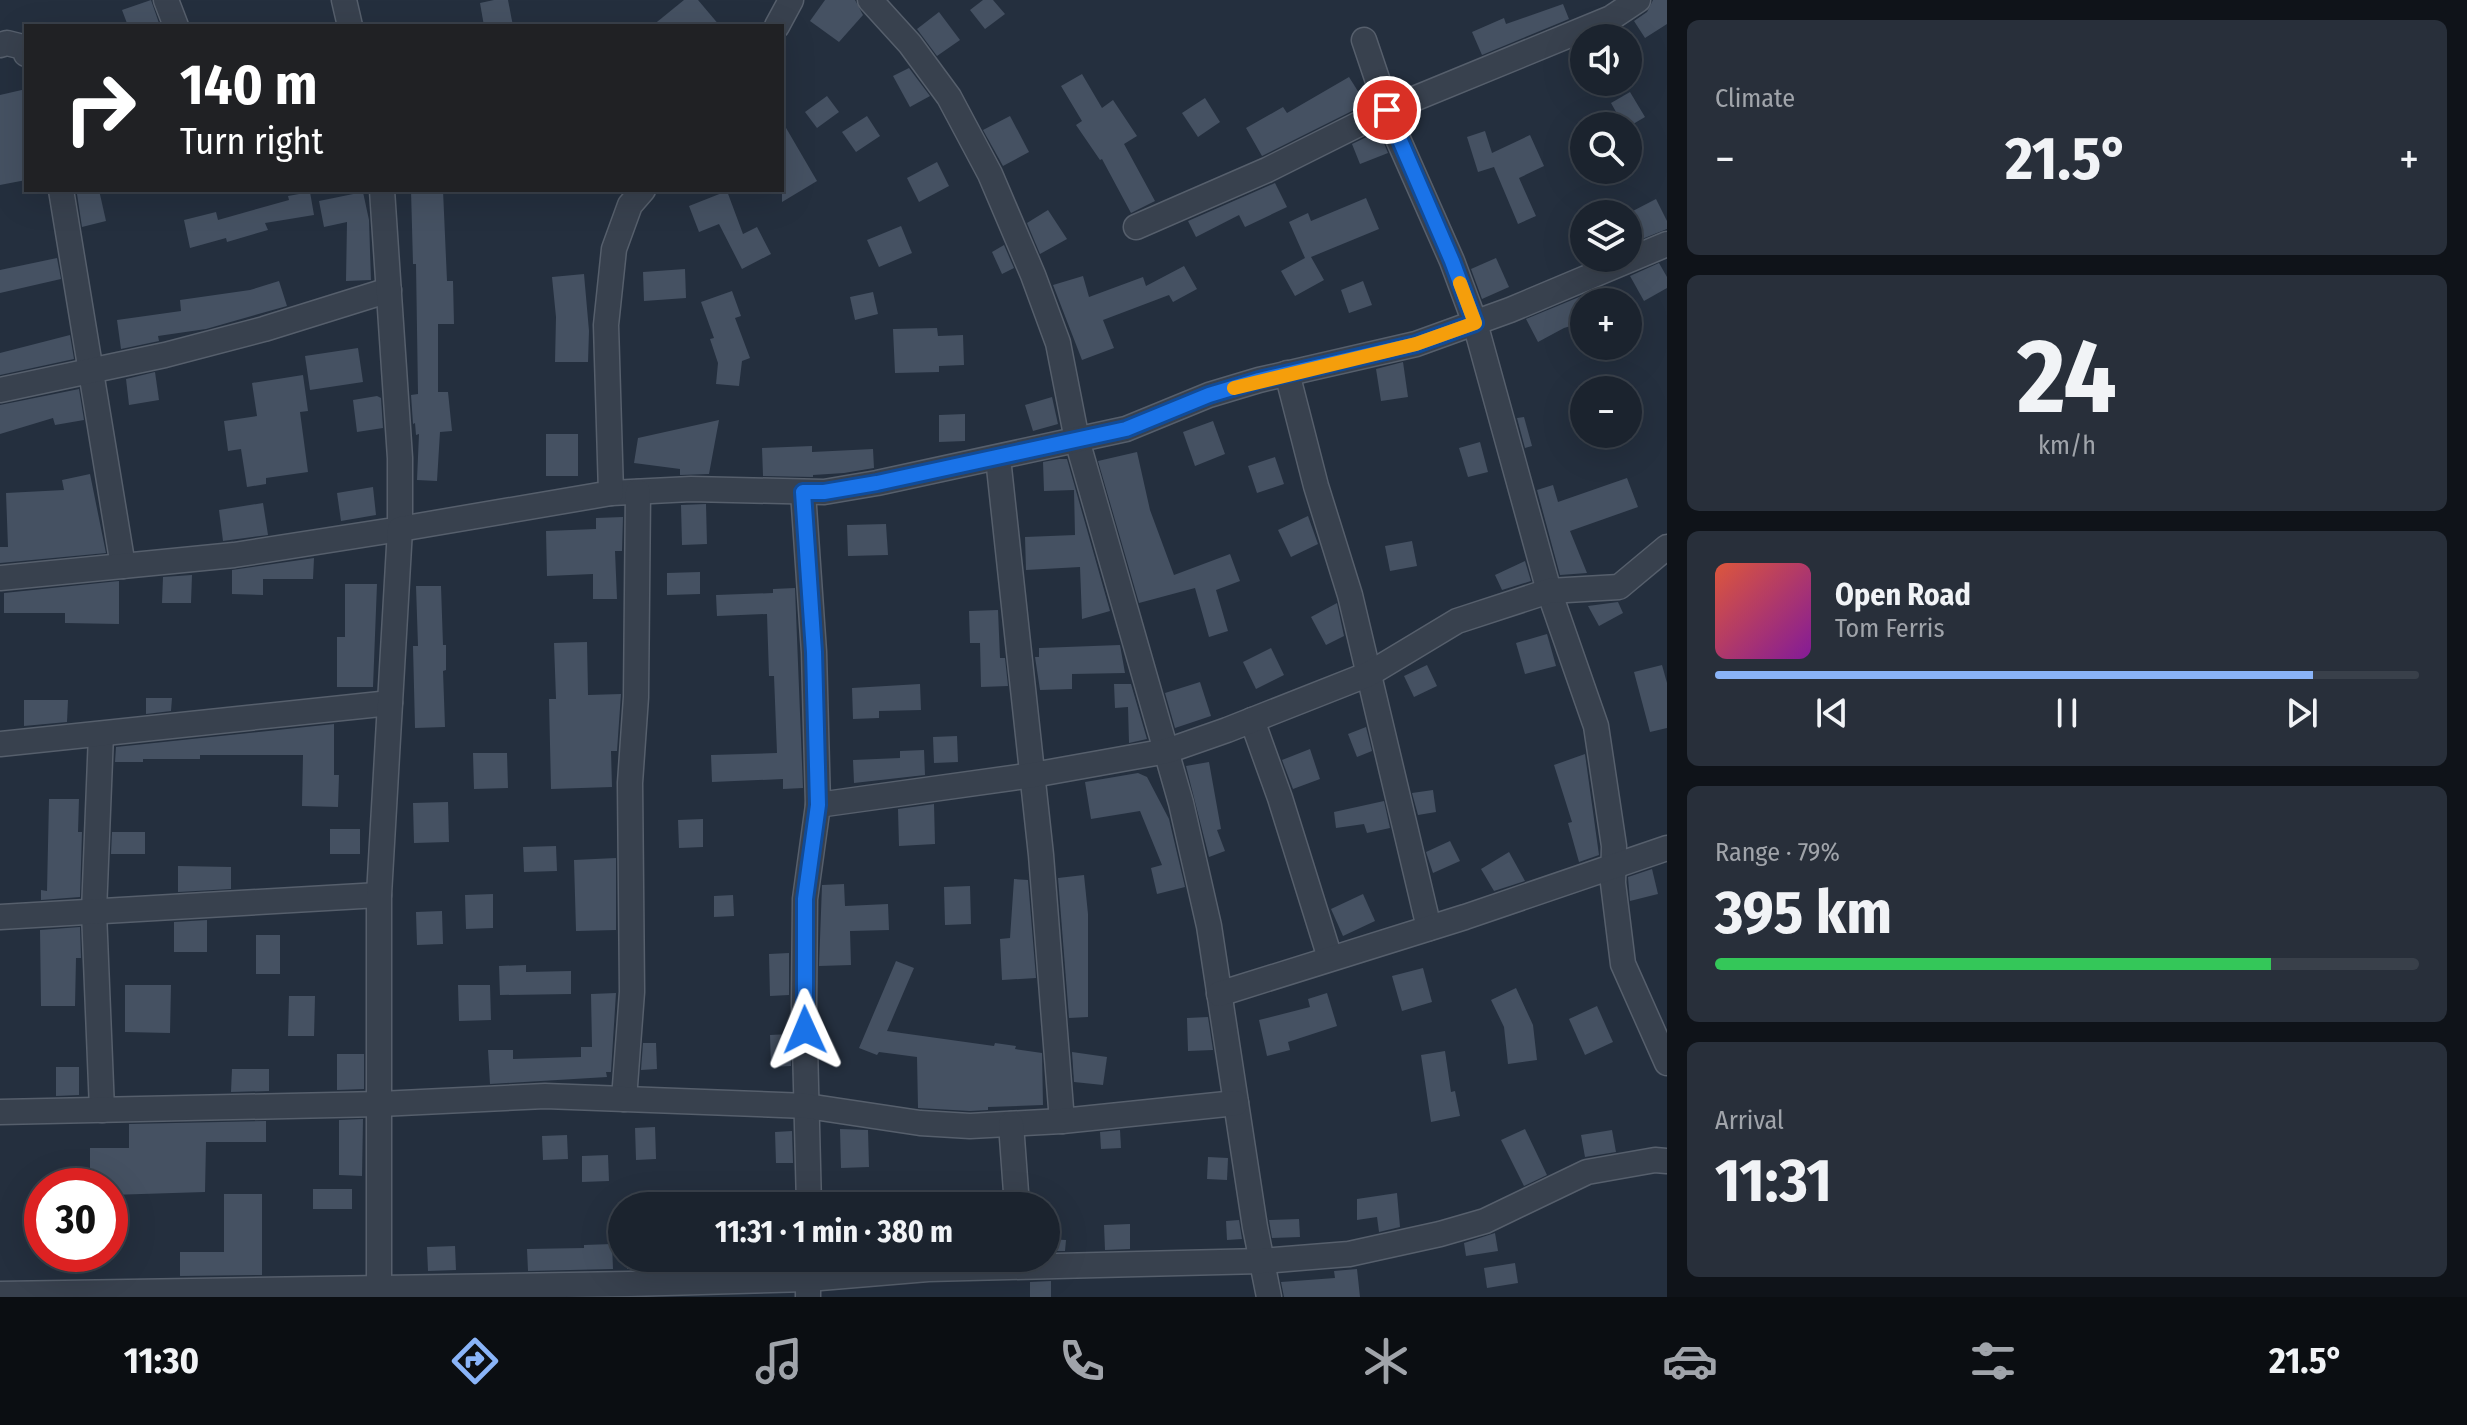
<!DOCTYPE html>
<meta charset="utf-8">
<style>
:root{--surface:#1b232e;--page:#282f3a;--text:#f1f3f6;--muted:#a0a4aa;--line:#39404a;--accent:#8ab4f8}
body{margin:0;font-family:"Fira Sans Condensed",sans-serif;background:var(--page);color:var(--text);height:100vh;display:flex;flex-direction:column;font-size:30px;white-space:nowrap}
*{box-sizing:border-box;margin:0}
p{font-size:26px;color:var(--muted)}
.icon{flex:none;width:44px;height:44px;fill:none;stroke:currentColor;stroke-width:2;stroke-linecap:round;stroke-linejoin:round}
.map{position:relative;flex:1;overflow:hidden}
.sheet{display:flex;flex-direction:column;gap:20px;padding:20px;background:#0f1319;width:800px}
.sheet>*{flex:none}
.top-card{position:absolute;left:24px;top:24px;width:760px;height:168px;border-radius:0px;box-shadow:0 8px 32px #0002,0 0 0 2px var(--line);background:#202124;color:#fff;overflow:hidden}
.controls{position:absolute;left:1570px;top:24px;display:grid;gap:16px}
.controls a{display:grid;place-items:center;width:72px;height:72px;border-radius:50%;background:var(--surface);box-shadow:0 8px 32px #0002,0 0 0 2px var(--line);font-size:40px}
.speed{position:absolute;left:24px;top:1168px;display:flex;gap:16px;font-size:40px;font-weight:700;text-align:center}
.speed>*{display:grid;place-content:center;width:104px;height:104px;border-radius:50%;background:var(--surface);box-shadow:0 8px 32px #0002,0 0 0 2px var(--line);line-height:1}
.speed .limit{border:12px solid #d22;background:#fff;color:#111}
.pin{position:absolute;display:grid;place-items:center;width:68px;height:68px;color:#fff;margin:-34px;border:4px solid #fff;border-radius:50%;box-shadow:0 2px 8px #0007}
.me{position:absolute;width:88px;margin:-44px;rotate:359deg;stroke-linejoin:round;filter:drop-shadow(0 0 6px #0008)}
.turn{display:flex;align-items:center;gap:28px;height:168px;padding:0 24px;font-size:36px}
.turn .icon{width:104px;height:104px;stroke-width:2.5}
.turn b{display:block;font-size:56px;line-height:68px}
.big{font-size:60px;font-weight:700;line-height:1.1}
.sheet .widget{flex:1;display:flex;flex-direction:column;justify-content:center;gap:12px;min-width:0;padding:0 28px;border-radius:12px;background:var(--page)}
.sheet .dial{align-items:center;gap:0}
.dial b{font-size:104px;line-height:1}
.song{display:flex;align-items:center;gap:24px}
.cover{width:96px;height:96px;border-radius:12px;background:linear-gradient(135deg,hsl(10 70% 55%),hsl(290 70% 35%))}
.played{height:8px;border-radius:4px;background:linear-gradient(90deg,var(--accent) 85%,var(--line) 85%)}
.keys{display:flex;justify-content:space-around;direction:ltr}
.heat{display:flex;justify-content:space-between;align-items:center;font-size:44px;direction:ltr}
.charge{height:12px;border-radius:6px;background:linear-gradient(90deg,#34c759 79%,var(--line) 0)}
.trip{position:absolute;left:608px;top:1192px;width:452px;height:80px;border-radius:40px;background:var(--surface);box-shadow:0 8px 32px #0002,0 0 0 2px var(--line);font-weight:700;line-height:80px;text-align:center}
.tab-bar{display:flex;height:128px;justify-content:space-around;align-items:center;background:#0b0e12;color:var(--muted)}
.tab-bar .icon{width:56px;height:56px}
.tab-bar .current{color:var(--accent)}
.tab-bar b{font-size:36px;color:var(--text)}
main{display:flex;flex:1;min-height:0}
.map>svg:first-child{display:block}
</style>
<main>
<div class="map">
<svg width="1667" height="1297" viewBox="0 0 1667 1297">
<rect width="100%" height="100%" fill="#242f3e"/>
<!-- building -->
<g fill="#455162">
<polygon points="151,0 160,26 128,26 122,10"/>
<polygon points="494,0 508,0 513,26 484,26 480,3"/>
<polygon points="684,0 698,0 720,26 652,26"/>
<polygon points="825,0 855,0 863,15 839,42 810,21"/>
<polygon points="983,0 993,0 1005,14 985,29 970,10"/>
<polygon points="1653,0 1667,0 1667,24 1645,38 1634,21 1647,12"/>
<polygon points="1563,4 1569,19 1482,55 1472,32 1504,18 1506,24"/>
<polygon points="939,12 960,40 937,56 917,29"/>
<polygon points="909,68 930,96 910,107 893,76"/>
<polygon points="1082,74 1102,108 1113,100 1137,136 1124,144 1155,201 1131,213 1102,159 1100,160 1076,125 1082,121 1061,86"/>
<polygon points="1349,77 1366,104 1262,156 1246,128 1283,107 1287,113"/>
<polygon points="26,89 26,180 0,185 0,95"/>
<polygon points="1630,92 1645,117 1628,127 1624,126 1611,103"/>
<polygon points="827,96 839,112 817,128 805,112"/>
<polygon points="1205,98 1220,122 1198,137 1182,113"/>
<polygon points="867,116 880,136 856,152 842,132"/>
<polygon points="1010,116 1029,152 1003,166 983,130"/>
<polygon points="782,121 817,181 782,202"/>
<polygon points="1379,131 1388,153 1360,164 1352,144"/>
<polygon points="1485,131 1492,153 1530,135 1544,166 1519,178 1536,216 1518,224 1494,167 1478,172 1467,137"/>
<polygon points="937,162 949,186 919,202 907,178"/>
<polygon points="1275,183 1287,207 1245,227 1239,215 1196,237 1188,221"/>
<polygon points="99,190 106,221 82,227 77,194"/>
<polygon points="411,190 443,190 447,281 453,281 454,324 438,324 438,392 448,392 452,431 440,432 437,481 417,480 419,434 416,435 415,423 413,424 411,395 418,394 416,264 413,264"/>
<polygon points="727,191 743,234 757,227 771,254 742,269 719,224 699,232 689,206"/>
<polygon points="310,192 314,215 265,223 268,230 227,242 226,238 190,248 184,220 216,212 218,220 289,200 288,196"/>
<polygon points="363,192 369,220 371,280 346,281 347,222 324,227 319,201"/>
<polygon points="1366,198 1379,229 1311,257 1324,280 1295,296 1281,271 1305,258 1289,222 1308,213 1311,221"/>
<polygon points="1656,199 1667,221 1667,229 1637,241 1628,224 1627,214"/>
<polygon points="1048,210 1067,239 1040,254 1027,223"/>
<polygon points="901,226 912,253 879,267 867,240"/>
<polygon points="1004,245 1014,268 1002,274 992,252"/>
<polygon points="57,258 61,279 0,293 0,270"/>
<polygon points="1496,258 1509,287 1482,299 1471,269"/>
<polygon points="1659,263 1667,277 1667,288 1644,301 1630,276"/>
<polygon points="1184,266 1197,289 1173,302 1169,295 1103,320 1114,348 1082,360 1053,285 1083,276 1089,297 1143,277 1146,286"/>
<polygon points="685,269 686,298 644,301 643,272"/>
<polygon points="584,274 589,331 588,362 555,362 556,317 552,277"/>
<polygon points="279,281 287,306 206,329 158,336 159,341 121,349 117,320 181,311 180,300 250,290"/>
<polygon points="1363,281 1372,305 1349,313 1341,290"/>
<polygon points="732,291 741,316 735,318 750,358 742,361 739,386 716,384 718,363 710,339 714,338 701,302"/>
<polygon points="873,292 878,314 855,320 850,297"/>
<polygon points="1584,295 1584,322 1564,328 1538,342 1526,319"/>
<polygon points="937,328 938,336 963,335 964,365 939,366 939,372 895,373 893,329"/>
<polygon points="70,335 74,359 0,375 0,353"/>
<polygon points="358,348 363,382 310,390 305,356"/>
<polygon points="1403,362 1408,397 1381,401 1376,369"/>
<polygon points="155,372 159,400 129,405 126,379"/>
<polygon points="303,375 308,411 300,412 308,472 266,478 266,484 247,487 241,449 228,451 224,421 257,416 252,383"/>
<polygon points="79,389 84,420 55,425 53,418 0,434 0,405"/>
<polygon points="377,396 381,398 383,428 357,432 353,400"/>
<polygon points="1052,397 1058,424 1033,431 1025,405"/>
<polygon points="965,414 965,441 939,442 939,415"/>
<polygon points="1524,417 1532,446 1525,448 1517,418"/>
<polygon points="719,420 709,474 680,475 680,469 634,463 638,438"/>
<polygon points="1213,421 1225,454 1195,466 1183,432"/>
<rect x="546" y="434" width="32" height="42"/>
<polygon points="1480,442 1488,472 1468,477 1459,448"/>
<polygon points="812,446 812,452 873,449 874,468 844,473 813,475 813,477 763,476 762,448"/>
<polygon points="1137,452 1150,510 1174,575 1230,554 1240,581 1216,590 1228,631 1209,637 1195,588 1139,603 1098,461"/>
<polygon points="1275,457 1284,484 1257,493 1248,466"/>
<polygon points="1059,459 1067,459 1110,611 1082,619 1080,567 1026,570 1025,537 1075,535 1074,490 1044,491 1043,462"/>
<polygon points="90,474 106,553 0,563 0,547 8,547 6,493 64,490 62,480"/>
<polygon points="1627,478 1638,507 1570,531 1587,573 1560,575 1537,490 1553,485 1558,502"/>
<polygon points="373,487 376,515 341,521 337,493"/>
<polygon points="263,503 268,535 223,541 219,510"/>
<polygon points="706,504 707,544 682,545 681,505"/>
<polygon points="1308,516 1318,544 1291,557 1278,530"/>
<polygon points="623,517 622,551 615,551 617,599 593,599 593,574 547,576 546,531 596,529 596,518"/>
<polygon points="886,524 888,555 848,556 847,525"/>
<polygon points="1412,541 1417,566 1390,571 1385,546"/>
<polygon points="314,558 313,579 263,579 263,595 232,594 232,570"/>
<polygon points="1525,561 1531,581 1502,590 1495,575"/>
<polygon points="700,572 700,594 667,595 667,573"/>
<polygon points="192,575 191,603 162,603 163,577"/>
<polygon points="119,581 119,624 65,623 65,613 4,613 4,593"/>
<polygon points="345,584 377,584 373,687 337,687 337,637 345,637"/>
<polygon points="416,586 441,586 443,645 446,645 446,670 443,671 445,727 415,728 413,646 418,646"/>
<polygon points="795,588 803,788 783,789 783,779 712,782 711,755 777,753 774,676 769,676 767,614 717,616 716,595 773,593 773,589"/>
<polygon points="1618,602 1623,613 1599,626 1588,606"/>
<polygon points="1337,603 1344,636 1326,645 1311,617"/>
<polygon points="998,610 1000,658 1005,658 1008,686 981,687 980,643 970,643 969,611"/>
<polygon points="1547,634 1556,666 1525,674 1516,643"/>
<polygon points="587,642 588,695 621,694 617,751 611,751 612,787 551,789 549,699 556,699 554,643"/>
<polygon points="1120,645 1125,673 1072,674 1072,689 1040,690 1035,657 1039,657 1039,648"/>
<polygon points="1271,648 1284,675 1256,689 1243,662"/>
<polygon points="1427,665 1437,686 1414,697 1404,676"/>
<polygon points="1662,665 1667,683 1667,728 1650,732 1634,672"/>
<polygon points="1200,682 1211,716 1175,728 1165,693"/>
<polygon points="920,684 921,710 879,711 879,718 853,719 852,688"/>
<polygon points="1114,684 1131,684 1147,739 1129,743 1128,707 1115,708"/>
<polygon points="146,698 172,698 171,711 146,714"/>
<polygon points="24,700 68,700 67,722 24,726"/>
<polygon points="334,724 334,775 339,775 338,807 302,806 303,755 200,755 200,759 143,759 143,762 115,762 116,747"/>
<polygon points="1366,727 1372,751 1357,757 1348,734"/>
<polygon points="957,736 958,762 934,763 933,737"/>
<polygon points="1310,749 1320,779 1293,789 1282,760"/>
<polygon points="924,750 925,775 854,783 853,760 900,758 900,751"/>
<polygon points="473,753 507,753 508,788 474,789"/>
<polygon points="1585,754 1599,855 1579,862 1568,823 1572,822 1554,765"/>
<polygon points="1209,762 1221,829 1217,830 1225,851 1209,857 1186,766"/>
<polygon points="1138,773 1147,777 1169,819 1185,887 1157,894 1151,868 1162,865 1140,811 1091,819 1085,782"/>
<polygon points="1433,790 1436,812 1418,815 1412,793"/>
<polygon points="49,799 79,799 78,832 82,832 80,897 41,900 41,890 47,891"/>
<polygon points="1384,801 1390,828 1367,833 1364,824 1336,828 1334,812"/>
<polygon points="448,802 449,842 414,843 413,803"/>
<polygon points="934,804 935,844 899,846 898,809"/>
<polygon points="703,819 703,847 679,848 678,820"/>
<rect x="330" y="829" width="30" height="25"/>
<polygon points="112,832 145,832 145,854 111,854"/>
<polygon points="1450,841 1460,861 1433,873 1426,852"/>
<polygon points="556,846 557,871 524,872 523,847"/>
<polygon points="1509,852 1525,881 1494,891 1481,869"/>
<polygon points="616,858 616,930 576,931 574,860"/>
<polygon points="178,866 231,867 231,889 178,892"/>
<polygon points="1652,869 1658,894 1630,901 1628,877"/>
<polygon points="1084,875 1088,914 1088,1017 1069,1018 1058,878"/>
<polygon points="1014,879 1028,880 1036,978 1002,980 1000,939 1010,938"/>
<polygon points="844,884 845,906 888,904 889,930 850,931 851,965 819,966 822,885"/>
<polygon points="970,886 971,924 945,925 944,887"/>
<polygon points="493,894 493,928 466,929 465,895"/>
<polygon points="1363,894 1375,921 1343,936 1331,909"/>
<polygon points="733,895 734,916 714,917 714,896"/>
<polygon points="442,911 443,944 417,945 416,912"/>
<polygon points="207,920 207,952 174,952 174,922"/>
<polygon points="80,927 81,958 76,958 75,1006 41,1006 40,930"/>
<rect x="256" y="935" width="24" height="39"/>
<polygon points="789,953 789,995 770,996 769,954"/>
<polygon points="896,961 914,968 887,1031 994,1046 995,1043 1016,1046 1015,1049 1042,1053 1043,1105 988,1107 988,1110 970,1111 918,1108 917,1057 879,1052 877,1055 859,1048"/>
<polygon points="526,965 526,972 571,971 571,994 500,995 499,966"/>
<polygon points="1423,968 1432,1002 1402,1011 1392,976"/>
<polygon points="125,985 171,985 170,1033 125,1032"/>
<polygon points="458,985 490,985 491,1020 459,1021"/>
<polygon points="1516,988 1533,1025 1537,1060 1508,1064 1504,1027 1491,1000"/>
<polygon points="616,993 611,1072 606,1072 607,1077 490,1084 488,1050 513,1050 513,1059 581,1057 581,1047 592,1047 591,994"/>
<polygon points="1327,993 1337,1026 1288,1042 1290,1050 1267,1056 1259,1020 1310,1007 1308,999"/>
<polygon points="289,996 315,996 314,1036 288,1036"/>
<polygon points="1597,1006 1613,1042 1585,1055 1569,1019"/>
<polygon points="1208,1017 1213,1050 1188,1051 1187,1018"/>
<polygon points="790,1034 791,1066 771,1067 770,1035"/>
<polygon points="643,1043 656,1043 657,1069 641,1070"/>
<polygon points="1445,1051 1451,1092 1455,1091 1460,1116 1431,1122 1421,1055"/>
<polygon points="1072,1052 1107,1057 1103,1085 1074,1082"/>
<polygon points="337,1054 364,1054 364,1089 337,1090"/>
<polygon points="56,1067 79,1067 79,1095 56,1096"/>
<polygon points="232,1069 269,1069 269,1091 231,1092"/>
<polygon points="363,1119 362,1176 339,1175 339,1120"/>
<polygon points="266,1121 266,1142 206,1142 205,1192 110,1195 110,1186 90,1186 90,1148 129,1148 129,1124"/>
<polygon points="655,1127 656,1159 636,1160 635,1128"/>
<polygon points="840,1129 868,1130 869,1167 841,1168"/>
<polygon points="1525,1129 1547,1175 1524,1186 1501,1140"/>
<polygon points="1120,1130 1121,1148 1101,1149 1100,1132"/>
<polygon points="1612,1130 1616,1152 1585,1157 1581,1135"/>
<polygon points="792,1131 793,1163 776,1163 775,1132"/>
<polygon points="567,1135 568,1159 543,1160 542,1136"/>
<polygon points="608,1155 609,1181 582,1182 582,1156"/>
<polygon points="1208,1157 1228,1158 1227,1180 1207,1179"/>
<rect x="313" y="1189" width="39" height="20"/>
<polygon points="1397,1193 1400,1227 1379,1232 1377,1217 1357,1220 1357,1199"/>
<polygon points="224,1194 262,1194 262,1275 180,1276 180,1252 224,1252"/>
<polygon points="1299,1219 1300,1237 1272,1238 1269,1220"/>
<polygon points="1239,1220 1242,1239 1227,1240 1226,1221"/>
<polygon points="1130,1224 1130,1249 1105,1250 1104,1225"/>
<polygon points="1495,1233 1498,1251 1466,1256 1464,1243"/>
<polygon points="1046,1239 1066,1240 1065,1251 1046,1251"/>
<polygon points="612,1244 613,1269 528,1271 527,1249 584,1248 584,1245"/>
<polygon points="455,1246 456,1270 428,1271 427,1247"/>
<polygon points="626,1258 663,1258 663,1268 627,1269"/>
<polygon points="1515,1263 1518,1283 1487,1288 1484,1268"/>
<polygon points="1357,1269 1360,1297 1284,1297 1281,1282 1335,1278 1334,1271"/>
<polygon points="1051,1281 1051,1297 1030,1297 1030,1282"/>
</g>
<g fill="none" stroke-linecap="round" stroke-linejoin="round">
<defs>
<g id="minor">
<polyline points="166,0 176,26"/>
<polyline points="344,0 350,26"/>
<polyline points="870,0 910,44 949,97 990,174 1033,275 1058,343 1077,440 1181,803 1209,926 1255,1227 1269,1297"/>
<polyline points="777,26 791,0"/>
<polyline points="1364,40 1395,132 1452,261 1475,323 1549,591 1596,726 1614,846 1613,883 1623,964 1667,1063"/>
<polyline points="0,45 7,43 23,47 26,54"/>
<polyline points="61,190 123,566"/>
<polyline points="1136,227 1267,170 1387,110 1611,18 1638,0"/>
<polyline points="1287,373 1316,486 1350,595 1429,928"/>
<polyline points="0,390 165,355 264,329 389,290"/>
<polyline points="998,458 1041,855 1062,1121"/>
<polyline points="803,492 814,652 818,805 805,899 804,1005 809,1206"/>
<polyline points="611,493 691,489 824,492 877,483 1126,429 1209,395 1259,380 1416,344 1510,310 1667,244"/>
<polyline points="0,578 234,555 400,529 400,458 382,190"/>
<polyline points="1252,720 1280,798 1330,958"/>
<polyline points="101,734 94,912 102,1110"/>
<polyline points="0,744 390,703"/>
<polyline points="818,805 1033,775 1167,751 1227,730 1369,674 1457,621 1549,591 1619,587 1667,547"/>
<polyline points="0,917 379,895"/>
<polyline points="1219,994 1465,917 1667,848"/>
<polyline points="624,1099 632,992 630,783 636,697 638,492"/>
<polyline points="0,1112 380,1104 545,1096 807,1106 920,1123 970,1126 1062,1121 1236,1103"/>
<polyline points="1011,1124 1017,1206"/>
<polyline points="0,1294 629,1284 808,1279 928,1269 1262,1261 1349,1254 1440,1234 1485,1221 1587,1172 1655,1160 1667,1161"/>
<polyline points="379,1297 379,895 400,529 611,493 606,325 614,249 630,205 643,190"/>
<polyline points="808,1297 808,1258"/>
</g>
</defs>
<!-- minor casing -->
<use href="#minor" stroke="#565f6c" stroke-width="27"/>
<!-- minor -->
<use href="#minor" stroke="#38414e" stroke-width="24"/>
</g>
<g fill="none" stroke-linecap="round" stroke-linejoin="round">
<defs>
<polyline id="route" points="805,1030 805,899 818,805 814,652 803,492 824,492 877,483 1126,429 1209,395 1259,380 1416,344 1475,323 1452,261 1387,110"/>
</defs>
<!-- route casing -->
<use href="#route" stroke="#114b97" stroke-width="20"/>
<!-- route -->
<use href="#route" stroke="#1a73e8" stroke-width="14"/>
<!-- slow -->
<polyline stroke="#f59e0b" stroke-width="14" points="1234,388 1416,344 1475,323 1460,283"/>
</g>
</svg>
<div class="controls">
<a><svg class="icon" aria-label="sound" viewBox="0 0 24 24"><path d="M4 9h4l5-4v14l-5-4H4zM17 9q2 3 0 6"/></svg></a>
<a><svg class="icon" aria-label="search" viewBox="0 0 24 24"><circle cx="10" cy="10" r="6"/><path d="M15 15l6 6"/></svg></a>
<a><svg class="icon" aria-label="layers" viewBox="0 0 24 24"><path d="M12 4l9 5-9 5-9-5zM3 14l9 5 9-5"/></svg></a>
<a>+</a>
<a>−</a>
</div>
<div class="speed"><div class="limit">30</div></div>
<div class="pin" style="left:1387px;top:110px;background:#d93025"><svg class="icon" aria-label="arrive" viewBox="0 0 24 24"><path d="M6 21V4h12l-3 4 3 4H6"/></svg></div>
<svg class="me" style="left:805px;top:1030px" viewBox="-20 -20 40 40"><path d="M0-17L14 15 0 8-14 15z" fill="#1a73e8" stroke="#fff" stroke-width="4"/></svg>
<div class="trip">11:31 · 1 min · 380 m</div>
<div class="top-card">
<div class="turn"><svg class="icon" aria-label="right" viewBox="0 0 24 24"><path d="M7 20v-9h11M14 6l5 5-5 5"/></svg><div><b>140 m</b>Turn right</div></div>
</div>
</div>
<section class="sheet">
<div class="widget"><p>Climate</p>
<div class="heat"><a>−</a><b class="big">21.5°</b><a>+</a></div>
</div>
<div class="widget dial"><b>24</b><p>km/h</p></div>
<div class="widget">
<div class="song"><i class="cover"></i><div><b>Open Road</b><p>Tom Ferris</p></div></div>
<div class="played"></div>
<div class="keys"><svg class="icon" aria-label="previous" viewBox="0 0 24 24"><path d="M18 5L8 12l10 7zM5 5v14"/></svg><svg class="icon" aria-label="pause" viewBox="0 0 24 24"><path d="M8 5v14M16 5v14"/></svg><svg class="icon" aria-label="next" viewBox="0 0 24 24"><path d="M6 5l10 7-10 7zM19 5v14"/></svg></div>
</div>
<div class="widget"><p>Range · 79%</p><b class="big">395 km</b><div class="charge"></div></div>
<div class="widget"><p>Arrival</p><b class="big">11:31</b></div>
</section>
</main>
<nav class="tab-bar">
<b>11:30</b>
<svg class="icon current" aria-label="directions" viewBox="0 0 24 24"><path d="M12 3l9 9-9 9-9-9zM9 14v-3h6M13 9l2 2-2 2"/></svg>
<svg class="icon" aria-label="music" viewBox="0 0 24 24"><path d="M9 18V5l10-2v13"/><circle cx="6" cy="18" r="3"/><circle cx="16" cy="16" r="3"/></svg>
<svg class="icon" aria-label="phone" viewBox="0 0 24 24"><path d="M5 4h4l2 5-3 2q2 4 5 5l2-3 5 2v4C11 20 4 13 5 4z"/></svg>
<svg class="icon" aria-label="climate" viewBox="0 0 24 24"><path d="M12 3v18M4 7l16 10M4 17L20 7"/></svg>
<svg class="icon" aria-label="car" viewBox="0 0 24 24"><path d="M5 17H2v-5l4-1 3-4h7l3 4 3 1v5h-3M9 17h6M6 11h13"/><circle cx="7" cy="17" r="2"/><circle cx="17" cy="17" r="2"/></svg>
<svg class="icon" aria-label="filters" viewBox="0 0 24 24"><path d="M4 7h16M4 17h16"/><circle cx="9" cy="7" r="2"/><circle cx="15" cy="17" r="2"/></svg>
<b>21.5°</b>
</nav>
